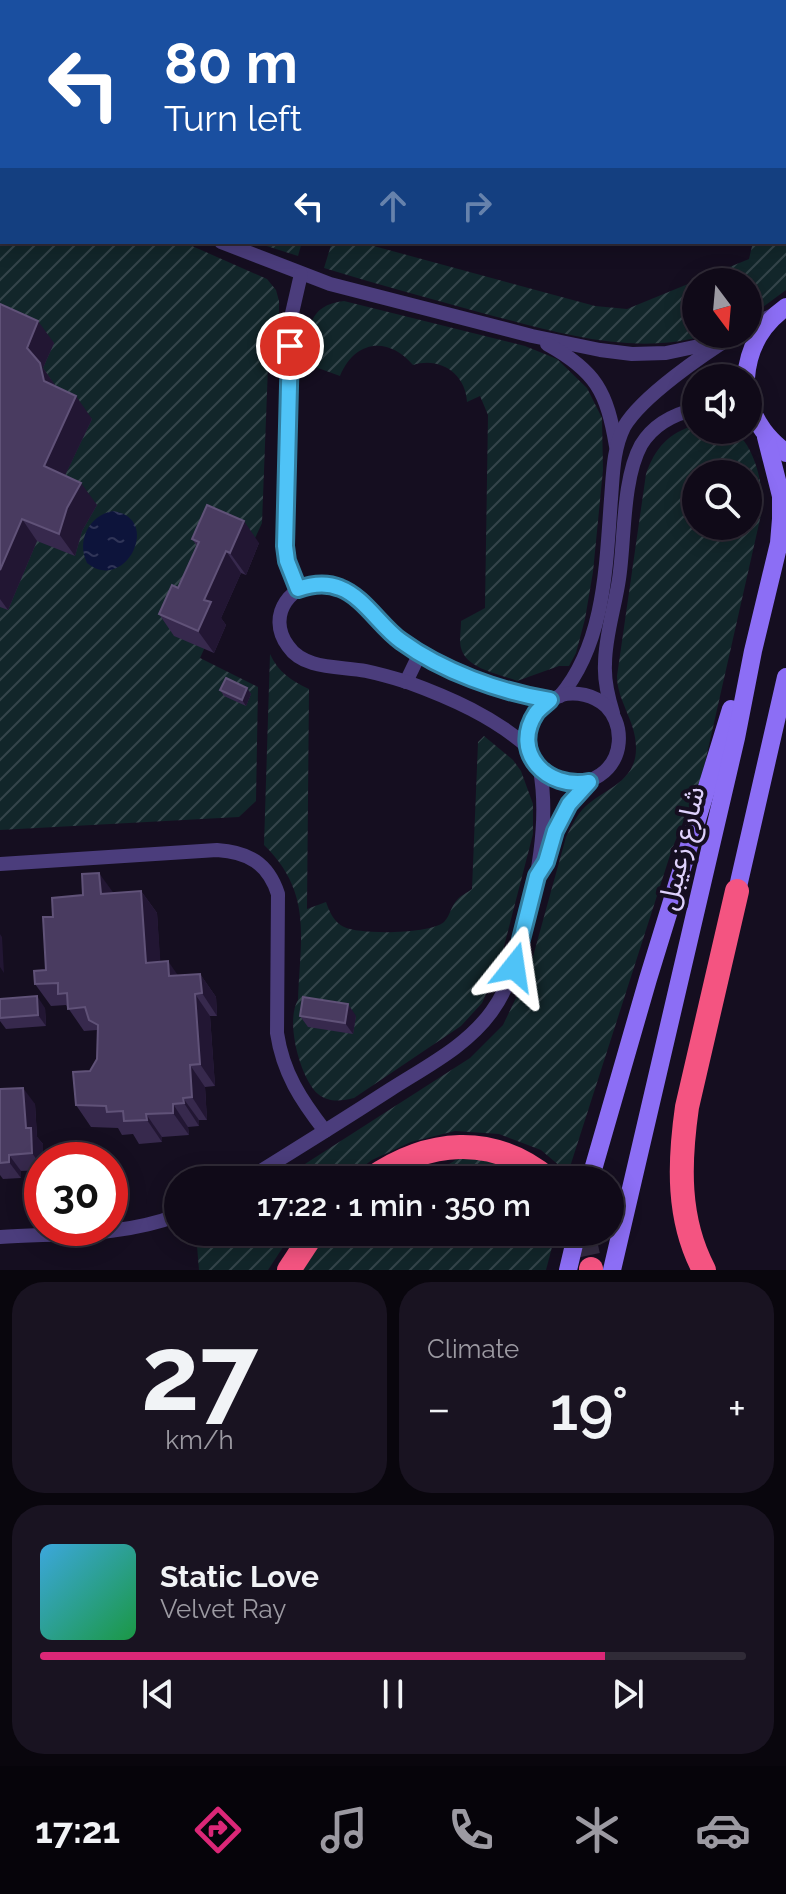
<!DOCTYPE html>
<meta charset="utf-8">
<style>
:root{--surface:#100a18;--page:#191321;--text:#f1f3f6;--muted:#9c9aa2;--line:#302b37;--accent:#db2777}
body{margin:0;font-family:Raleway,"Noto Sans Arabic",sans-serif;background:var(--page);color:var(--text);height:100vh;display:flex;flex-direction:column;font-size:30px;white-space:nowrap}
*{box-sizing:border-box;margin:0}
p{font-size:26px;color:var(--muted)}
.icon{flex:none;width:44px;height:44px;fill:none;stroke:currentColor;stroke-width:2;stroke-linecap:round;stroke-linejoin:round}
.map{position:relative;height:1270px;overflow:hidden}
.details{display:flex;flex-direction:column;gap:12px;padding:12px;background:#09060d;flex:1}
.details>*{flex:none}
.guide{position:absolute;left:0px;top:0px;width:786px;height:244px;box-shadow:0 4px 20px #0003,0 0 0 2px var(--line);background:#1a4fa0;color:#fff;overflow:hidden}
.needle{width:52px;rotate:164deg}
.tools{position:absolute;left:682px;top:268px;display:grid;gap:16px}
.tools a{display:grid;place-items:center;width:80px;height:80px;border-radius:50%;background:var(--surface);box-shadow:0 4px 20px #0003,0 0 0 2px var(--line);font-size:40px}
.speed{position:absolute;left:24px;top:1142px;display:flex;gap:16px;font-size:40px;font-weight:700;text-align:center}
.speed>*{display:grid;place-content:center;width:104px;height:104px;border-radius:50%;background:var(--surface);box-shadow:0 4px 20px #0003,0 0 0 2px var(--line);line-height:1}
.speed .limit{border:12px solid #d22;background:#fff;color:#111}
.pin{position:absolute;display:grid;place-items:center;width:68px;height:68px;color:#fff;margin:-34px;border:4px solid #fff;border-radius:50%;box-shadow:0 2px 8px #0007}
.me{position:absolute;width:88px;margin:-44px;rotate:15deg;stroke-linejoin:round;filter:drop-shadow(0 0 6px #0008)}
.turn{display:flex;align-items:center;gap:28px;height:168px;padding:0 32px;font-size:36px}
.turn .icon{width:104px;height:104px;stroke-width:2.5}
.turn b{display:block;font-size:56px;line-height:68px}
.lanes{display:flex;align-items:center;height:76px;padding:0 32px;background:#0003;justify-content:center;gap:40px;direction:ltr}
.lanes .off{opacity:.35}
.big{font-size:60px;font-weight:600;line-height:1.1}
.details .card{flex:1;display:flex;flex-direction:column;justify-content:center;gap:12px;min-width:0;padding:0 28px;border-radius:32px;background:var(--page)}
.details .dial{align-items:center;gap:0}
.dial b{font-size:104px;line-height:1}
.song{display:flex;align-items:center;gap:24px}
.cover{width:96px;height:96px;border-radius:12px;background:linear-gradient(135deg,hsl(200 70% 55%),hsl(140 70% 35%))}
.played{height:8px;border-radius:4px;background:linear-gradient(90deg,var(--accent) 80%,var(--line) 80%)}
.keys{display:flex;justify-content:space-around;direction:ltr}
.heat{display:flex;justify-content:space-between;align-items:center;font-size:44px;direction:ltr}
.details .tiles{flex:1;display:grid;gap:12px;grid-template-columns:1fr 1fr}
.card:last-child{grid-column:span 2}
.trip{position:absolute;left:164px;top:1166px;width:460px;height:80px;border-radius:40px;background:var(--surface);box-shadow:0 4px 20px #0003,0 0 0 2px var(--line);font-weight:600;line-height:80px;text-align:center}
.tabs{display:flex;height:128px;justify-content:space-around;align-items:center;background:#06040a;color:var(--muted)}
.tabs .icon{width:56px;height:56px}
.tabs .active{color:var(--accent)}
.tabs b{font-size:36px;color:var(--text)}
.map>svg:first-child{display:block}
</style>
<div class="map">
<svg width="786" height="1270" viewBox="0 0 786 1270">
<defs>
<pattern id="garden-furrows" width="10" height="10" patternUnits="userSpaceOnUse" patternTransform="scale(2)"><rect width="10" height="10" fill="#12262a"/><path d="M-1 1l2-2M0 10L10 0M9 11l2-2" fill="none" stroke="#34444a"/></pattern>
<pattern id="water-ripples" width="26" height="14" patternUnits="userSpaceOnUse" patternTransform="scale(2)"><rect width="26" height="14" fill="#0d143b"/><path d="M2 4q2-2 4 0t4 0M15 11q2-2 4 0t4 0" fill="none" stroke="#303558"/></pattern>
</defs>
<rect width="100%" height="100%" fill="#150e20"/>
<!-- garden -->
<g fill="url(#garden-furrows)" fill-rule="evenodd">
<path d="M786 110V290L748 318V282H696V334H710C634 358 556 332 482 313 429 298 376 284 324 268L332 242H359L595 306 627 309 749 259 753 242H784Z"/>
<polygon points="0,165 2,242 183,242 267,279 276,290 279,301 279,342 269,341 262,523 200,658 258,687 256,801 239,817 0,830"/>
<polygon points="254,242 302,242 298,256"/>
<path d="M344 301 525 346 557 359 587 388 602 418 603 470 593 572 585 619 576 653 569 666H559L517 681C500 674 466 669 461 648 459 641 461 629 461 621L485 608 488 415 480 396 467 402C466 374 440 356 413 365 388 336 355 340 340 376L307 364C307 333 306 305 344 301Z"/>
<path d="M696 425V430C706 430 718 428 728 430 753 435 763 485 763 506L702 776 672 849 568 1173 541 1150 499 1134 455 1131 411 1142 372 1160 345 1180H280L470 1058 503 1025 529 971 566 837C571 828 575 818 582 810 601 789 637 784 636 747 636 721 617 701 617 676L646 474C655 448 669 432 696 425ZM696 474H748V526H696Z"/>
<path d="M270 654C278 672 292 681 309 689L307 909 326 902C330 913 334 922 344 927 361 935 430 934 444 922 450 916 451 906 457 900 460 896 468 892 472 889L478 742 484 736 513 760 521 771 533 804V834L499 966 482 1003 461 1026 354 1098C342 1101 329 1103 318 1094 300 1078 285 1021 298 1000 300 938 313 893 264 845Z"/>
<path d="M464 1153 491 1157 534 1180H389C399 1173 404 1176 415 1175 432 1173 452 1165 464 1153Z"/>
<polygon points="200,1232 293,1232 268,1270 199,1270 196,1234"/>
<polygon points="330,1232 556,1232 546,1270 302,1270 311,1254"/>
</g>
<!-- water -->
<path fill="url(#water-ripples)" d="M113 511C163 518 125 594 87 563 76 541 89 515 113 511Z"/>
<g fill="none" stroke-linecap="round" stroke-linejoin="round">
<!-- highway-tunnel -->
<polyline stroke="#332b41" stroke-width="24" stroke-dasharray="24 12" stroke-linecap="butt" points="583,1232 591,1269"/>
<!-- street -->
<g stroke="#4b3d7c" stroke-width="14">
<polyline points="0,149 2,150"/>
<polyline points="221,242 330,284 532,336 600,350 632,354 666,353 727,340"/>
<polyline points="748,327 775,314"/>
<path d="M547 344C596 371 607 392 616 446"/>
<polyline points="298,589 287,561 285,531 290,322 301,274"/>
<polyline points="406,682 420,653"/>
<path d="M560 696C605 643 606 565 611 499 613 475 613 449 624 427 642 396 704 354 736 334"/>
<path d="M613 713C608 697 604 681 605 664 605 636 615 607 619 579 625 540 622 480 641 445 653 425 674 414 696 409"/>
<path d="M529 748C494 717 451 698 407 682 394 678 380 674 366 671 340 666 304 670 288 646 265 615 292 579 328 585 358 590 376 622 399 639 424 659 477 684 508 692 519 695 537 701 550 700 551 700 560 696 561 695 576 691 594 695 606 706 625 726 623 760 600 775 560 803 507 754 537 713 540 708 546 704 550 700"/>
<polyline points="547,859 561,817 589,782"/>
<path d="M0 864 217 850C248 852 268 863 278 894L277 1033C283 1073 301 1100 325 1131"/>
<path d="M246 1180C295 1150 343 1120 391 1089 427 1066 467 1046 492 1011 515 979 521 940 531 902 541 860 548 814 540 770"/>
<path d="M0 1237C58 1233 123 1237 178 1215"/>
</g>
<!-- secondary -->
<g stroke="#8c6ef5" stroke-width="18">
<path d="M746 378C748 349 762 324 786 307"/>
<path d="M748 401C757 425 767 438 786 453"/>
<polyline points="737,891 786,677"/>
<polyline points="590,1180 648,979 731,709"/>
<polyline points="568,1270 577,1232"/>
<polyline points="612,1270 736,738 753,651 779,543 781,519 781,496 766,437"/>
</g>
<!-- highway -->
<g stroke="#f45481" stroke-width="24">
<path d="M369 1180C428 1139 492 1133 549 1180"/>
<polyline points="591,1269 591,1270"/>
<polyline points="289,1270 314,1232"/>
<path d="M704 1270C677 1219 679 1163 687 1107L737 891"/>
</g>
</g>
<!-- wall -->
<g fill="#37294d">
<polygon points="0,0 11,0 11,2 2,2 2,115 0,112"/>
<polygon points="68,0 276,0 271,2 62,2"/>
<polygon points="0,304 54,343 43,368 56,387 92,419 65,475 97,505 82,531 75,556 37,541 8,610 0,607"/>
<polygon points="192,539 259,543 246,575 241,573 221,618 226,625 214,653 174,636 159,614 178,588 197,546"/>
<polygon points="247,688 251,694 246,706 224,696 220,690"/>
<polygon points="141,891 157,913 160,962 178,976 200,974 216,997 217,1016 210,1016 215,1086 205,1087 207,1120 199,1120 199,1126 188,1127 189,1135 162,1137 162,1142 139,1144 133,1134 122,1135 118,1128 91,1127 76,1105 90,1071 97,1059 98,1031 97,1030 84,1031 66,1005 51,1006 35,984 46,970 53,917 83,895"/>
<polygon points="0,999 45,1008 46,1026 6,1029 0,1021"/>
<polygon points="300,1016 356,1016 353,1034 308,1027"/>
<polygon points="0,1089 35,1104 37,1137 43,1144 43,1160 42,1160 42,1170 21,1171 21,1178 3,1179 0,1175"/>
</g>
<!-- shaded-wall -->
<g fill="#221633">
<polygon points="38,321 54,343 43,368 55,385 60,404 44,381 27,348"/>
<polygon points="76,396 92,419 59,488 44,466"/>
<polygon points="81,483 97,505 82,531 75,556 59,534 67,508"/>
<polygon points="22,519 37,541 8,610 0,599 0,570"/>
<polygon points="244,521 259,543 246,575 230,553"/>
<polygon points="226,551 241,573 221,618 226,625 214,653 198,631 204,600"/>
<polygon points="247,688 251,694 246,706 242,700"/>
<polygon points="99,873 115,895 101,894"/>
<polygon points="141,891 157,913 162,985 146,963"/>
<polygon points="0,934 2,937 4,973 0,967"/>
<polygon points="168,961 184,984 169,976"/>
<polygon points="200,974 216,997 217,1016 202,993"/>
<polygon points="195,994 210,1016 215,1086 200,1064"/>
<polygon points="37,996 45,1008 46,1026 38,1015"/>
<polygon points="348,1004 356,1016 353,1034 345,1023"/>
<polygon points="190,1065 205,1087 207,1120 192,1097"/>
<polygon points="23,1088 35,1104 37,1137 43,1144 43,1160 42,1160 42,1167 32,1153 26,1128"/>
<polygon points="183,1098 199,1120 199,1126 184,1103"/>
<polygon points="173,1104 188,1127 189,1135 173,1113"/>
<polygon points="146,1114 162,1137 162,1142 147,1120"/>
<polygon points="9,1155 21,1171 21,1178 9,1162"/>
</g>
<!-- building -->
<g fill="#493b60" stroke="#605278" stroke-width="2">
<polygon points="0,0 2,0 3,2 2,92 0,92"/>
<polygon points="68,0 200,0 194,2 62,2"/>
<polygon points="0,304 38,321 27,348 40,363 44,381 76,396 44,466 81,483 67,508 59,534 22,519 0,570"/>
<polygon points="207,505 244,521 230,553 226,551 204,600 211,602 198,631 159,614 172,585 178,588 199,542 192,539"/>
<polygon points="226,678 247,688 242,700 220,690"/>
<polygon points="99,873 101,894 141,891 146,963 168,961 169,976 200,974 202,993 195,994 200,1064 190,1065 192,1097 183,1098 184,1103 173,1104 173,1113 146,1114 147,1120 124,1121 123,1111 107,1112 106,1106 76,1105 73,1072 90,1071 97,1059 98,1025 89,1020 85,1007 68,1009 67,993 58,994 58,983 35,984 34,971 46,970 43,917 53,917 52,898 83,895 82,874"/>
<polygon points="37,996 38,1015 0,1018 0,999"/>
<polygon points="303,997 348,1004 345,1023 300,1016"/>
<polygon points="23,1088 26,1128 31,1128 32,1153 9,1155 9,1162 0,1163 0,1089"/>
</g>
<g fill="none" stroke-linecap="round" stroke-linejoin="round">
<defs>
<path id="route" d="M290 346 285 546 287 561 298 589C312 584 326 582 340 588 364 597 380 626 401 641 442 671 500 692 550 700 546 704 540 708 536 713 510 752 547 790 589 782L569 804 555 831 546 862 537 876 514 967"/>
</defs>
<!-- route casing -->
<use href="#route" stroke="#337fa1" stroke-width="20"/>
<!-- route -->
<use href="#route" stroke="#4fc3f7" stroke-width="14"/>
</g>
<g text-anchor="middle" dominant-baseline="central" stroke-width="8" stroke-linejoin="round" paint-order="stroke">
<!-- street labels -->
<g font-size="28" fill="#ded1fc" stroke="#150e20">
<text transform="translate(681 848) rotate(-77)">شارع زعيبل</text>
</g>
</g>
</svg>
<div class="tools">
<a><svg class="needle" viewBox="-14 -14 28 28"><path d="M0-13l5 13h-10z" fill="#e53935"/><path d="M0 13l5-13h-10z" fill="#9c9aa2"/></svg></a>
<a><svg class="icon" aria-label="sound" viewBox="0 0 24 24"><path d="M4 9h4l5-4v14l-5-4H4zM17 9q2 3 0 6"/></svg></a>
<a><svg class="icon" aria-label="search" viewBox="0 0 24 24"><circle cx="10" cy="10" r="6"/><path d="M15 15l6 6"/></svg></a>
</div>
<div class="speed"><div class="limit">30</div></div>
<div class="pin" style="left:290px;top:346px;background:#d93025"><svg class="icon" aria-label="arrive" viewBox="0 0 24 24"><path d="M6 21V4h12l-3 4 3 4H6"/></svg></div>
<svg class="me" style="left:514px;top:967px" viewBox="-20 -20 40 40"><path d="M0-17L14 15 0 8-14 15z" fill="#4fc3f7" stroke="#fff" stroke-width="4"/></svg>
<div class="trip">17:22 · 1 min · 350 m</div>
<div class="guide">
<div class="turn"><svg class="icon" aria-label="left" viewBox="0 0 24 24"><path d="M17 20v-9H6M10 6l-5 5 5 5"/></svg><div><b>80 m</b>Turn left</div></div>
<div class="lanes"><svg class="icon" aria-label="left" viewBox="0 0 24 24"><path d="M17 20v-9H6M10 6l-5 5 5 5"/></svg><svg class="icon off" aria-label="ahead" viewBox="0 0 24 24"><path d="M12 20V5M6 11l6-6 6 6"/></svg><svg class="icon off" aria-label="right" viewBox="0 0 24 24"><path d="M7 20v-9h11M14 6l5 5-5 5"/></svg></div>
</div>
</div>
<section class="details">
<div class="tiles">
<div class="card dial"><b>27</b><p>km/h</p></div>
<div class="card"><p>Climate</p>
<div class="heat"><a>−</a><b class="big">19°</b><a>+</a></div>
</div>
<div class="card">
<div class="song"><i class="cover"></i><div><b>Static Love</b><p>Velvet Ray</p></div></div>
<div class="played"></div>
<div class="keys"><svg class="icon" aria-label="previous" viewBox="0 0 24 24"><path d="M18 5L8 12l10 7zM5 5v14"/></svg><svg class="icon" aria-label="pause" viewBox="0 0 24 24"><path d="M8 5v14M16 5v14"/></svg><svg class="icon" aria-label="next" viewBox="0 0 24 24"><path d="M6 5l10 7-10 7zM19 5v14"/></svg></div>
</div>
</div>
</section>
<nav class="tabs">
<b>17:21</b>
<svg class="icon active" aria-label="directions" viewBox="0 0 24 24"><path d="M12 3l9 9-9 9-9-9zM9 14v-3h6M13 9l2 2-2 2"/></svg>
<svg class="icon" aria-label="music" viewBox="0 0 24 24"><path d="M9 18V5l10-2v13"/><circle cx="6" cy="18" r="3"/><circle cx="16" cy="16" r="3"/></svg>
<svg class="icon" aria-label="phone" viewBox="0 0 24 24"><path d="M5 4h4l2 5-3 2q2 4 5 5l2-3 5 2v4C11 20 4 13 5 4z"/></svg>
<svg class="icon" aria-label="climate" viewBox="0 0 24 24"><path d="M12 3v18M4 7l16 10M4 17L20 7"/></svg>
<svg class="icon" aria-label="car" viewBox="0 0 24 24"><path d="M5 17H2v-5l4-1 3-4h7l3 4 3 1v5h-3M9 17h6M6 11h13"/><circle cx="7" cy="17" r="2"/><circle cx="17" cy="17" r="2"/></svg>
</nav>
